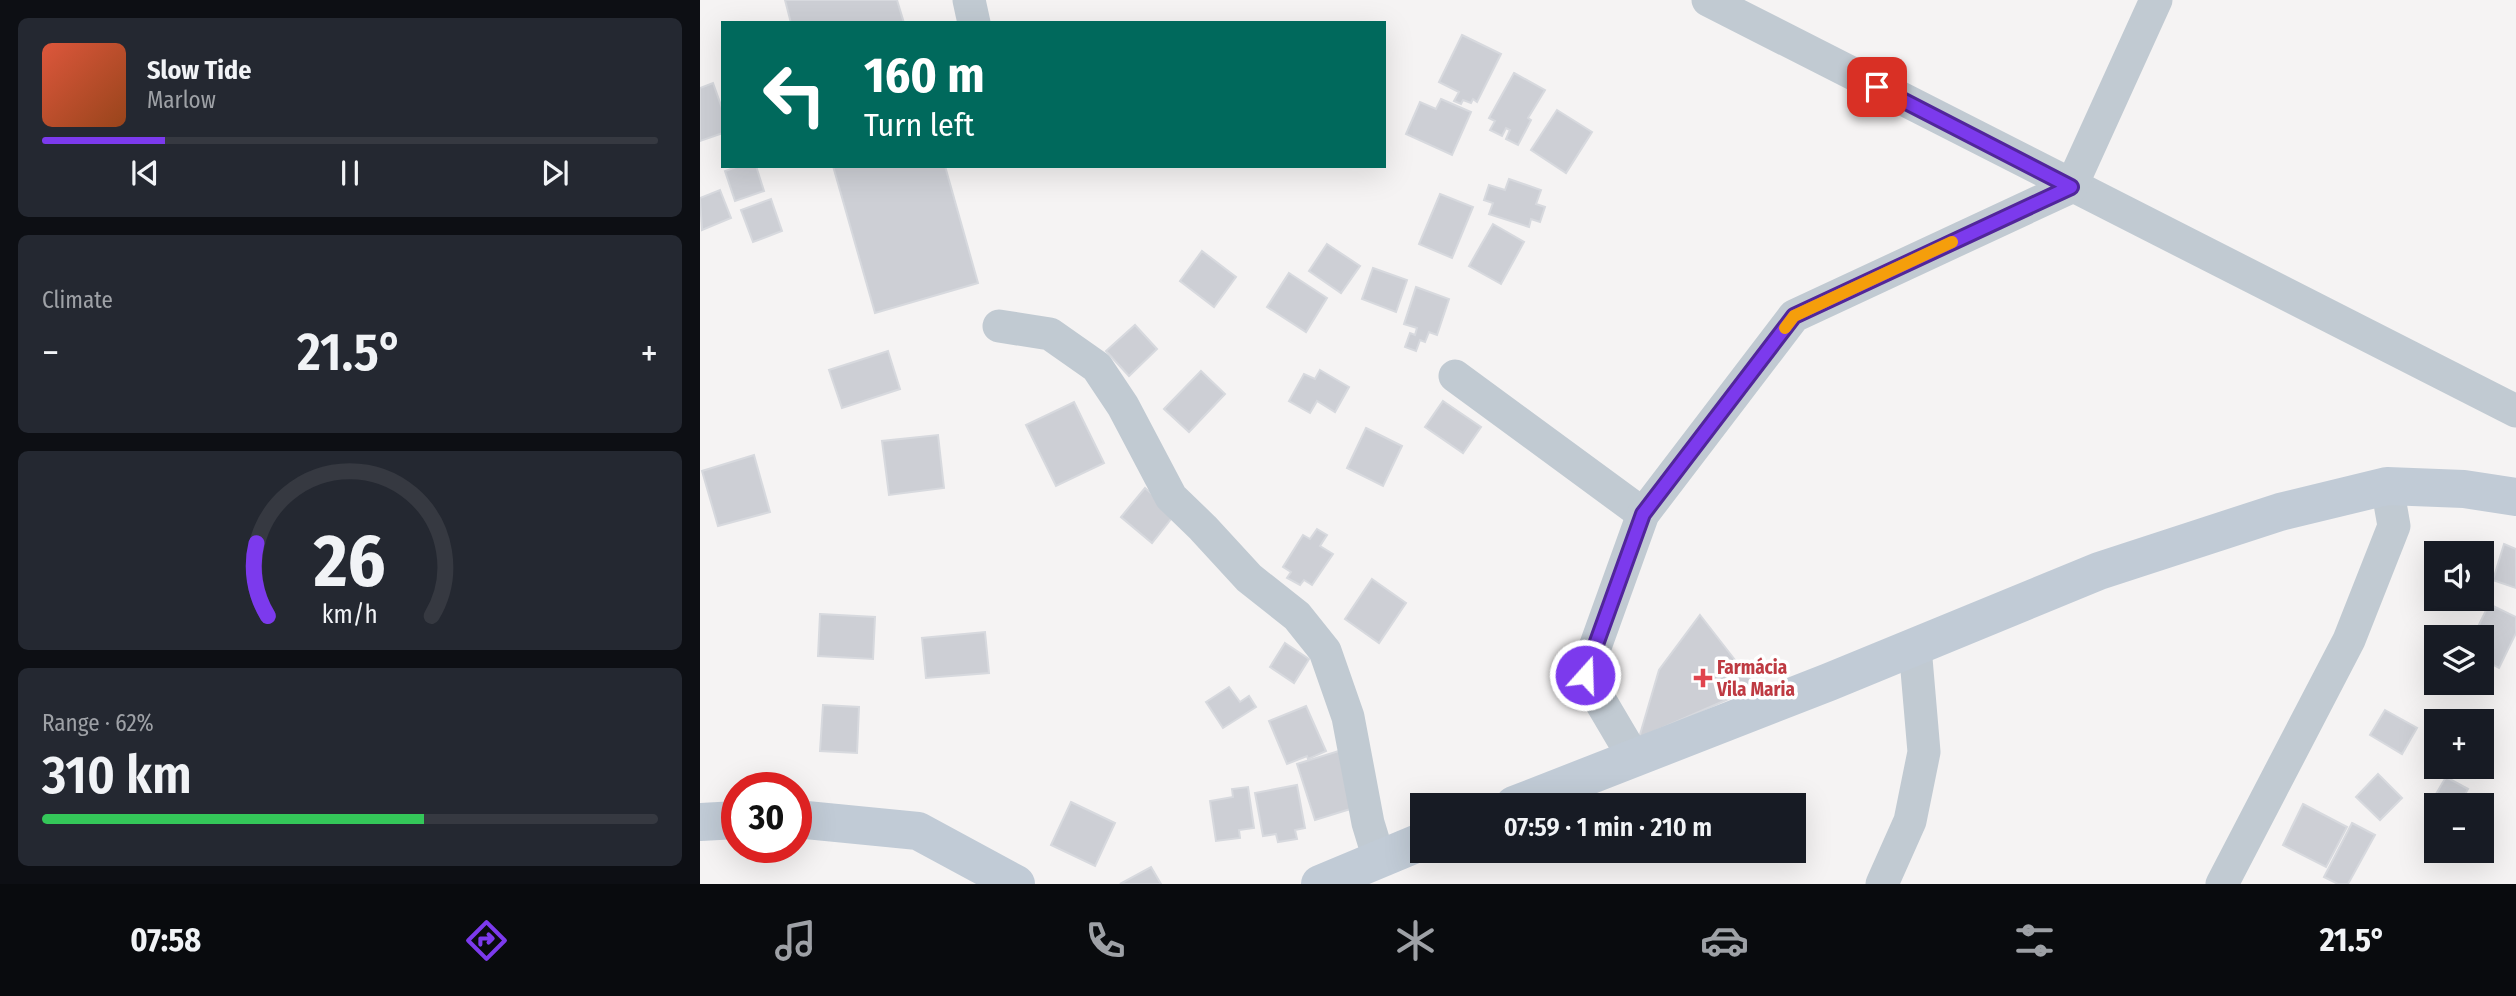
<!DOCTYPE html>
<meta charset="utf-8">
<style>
:root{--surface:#171b24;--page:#242831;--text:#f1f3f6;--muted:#9ea1a6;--line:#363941;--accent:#7c3aed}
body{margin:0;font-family:"Fira Sans Condensed",sans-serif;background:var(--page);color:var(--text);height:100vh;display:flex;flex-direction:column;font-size:26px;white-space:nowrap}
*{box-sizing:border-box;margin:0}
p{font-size:23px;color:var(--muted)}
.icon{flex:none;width:38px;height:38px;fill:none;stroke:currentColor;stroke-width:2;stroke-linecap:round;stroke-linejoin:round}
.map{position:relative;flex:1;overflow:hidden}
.details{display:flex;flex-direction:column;gap:18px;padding:18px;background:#0d0f14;width:700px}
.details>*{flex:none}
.guide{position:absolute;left:21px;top:21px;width:665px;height:147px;border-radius:0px;box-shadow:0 7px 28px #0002;background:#00695c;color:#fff;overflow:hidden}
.fabs{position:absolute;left:1724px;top:541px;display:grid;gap:14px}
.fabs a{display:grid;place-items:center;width:70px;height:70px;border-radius:0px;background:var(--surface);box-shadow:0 7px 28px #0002;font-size:35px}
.speed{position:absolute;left:21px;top:772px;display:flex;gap:14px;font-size:35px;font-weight:700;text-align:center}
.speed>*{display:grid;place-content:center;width:91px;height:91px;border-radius:50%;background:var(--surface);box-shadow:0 7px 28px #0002;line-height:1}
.speed .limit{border:10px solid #d22;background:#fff;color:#111}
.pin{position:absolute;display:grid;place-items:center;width:60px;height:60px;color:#fff;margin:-30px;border-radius:14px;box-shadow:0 4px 10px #0006}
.me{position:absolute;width:77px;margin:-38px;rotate:20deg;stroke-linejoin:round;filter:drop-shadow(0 0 5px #0008)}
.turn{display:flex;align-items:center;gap:24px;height:147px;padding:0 28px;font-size:32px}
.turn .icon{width:91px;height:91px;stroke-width:2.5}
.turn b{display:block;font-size:49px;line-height:60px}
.big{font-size:52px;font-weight:600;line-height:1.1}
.details .tile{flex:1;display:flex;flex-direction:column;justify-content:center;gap:10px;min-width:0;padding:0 24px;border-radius:10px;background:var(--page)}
.details .dial{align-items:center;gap:0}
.dial svg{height:182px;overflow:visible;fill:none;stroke:var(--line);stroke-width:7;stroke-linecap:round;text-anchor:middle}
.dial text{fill:var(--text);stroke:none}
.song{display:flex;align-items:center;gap:21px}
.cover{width:84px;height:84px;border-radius:10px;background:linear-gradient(135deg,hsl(10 70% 55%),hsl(20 70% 35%))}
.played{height:7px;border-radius:4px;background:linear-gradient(90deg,var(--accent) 20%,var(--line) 20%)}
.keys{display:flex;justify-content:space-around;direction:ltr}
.heat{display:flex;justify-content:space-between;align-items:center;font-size:38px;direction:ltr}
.charge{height:10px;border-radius:5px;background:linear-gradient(90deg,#34c759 62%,var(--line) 0)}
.trip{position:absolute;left:710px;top:793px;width:396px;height:70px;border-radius:0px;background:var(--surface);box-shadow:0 7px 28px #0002;font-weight:600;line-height:70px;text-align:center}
.tab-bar{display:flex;height:112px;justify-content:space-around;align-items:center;background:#090b0e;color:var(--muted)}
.tab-bar .icon{width:49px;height:49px}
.tab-bar .active{color:var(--accent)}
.tab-bar b{font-size:32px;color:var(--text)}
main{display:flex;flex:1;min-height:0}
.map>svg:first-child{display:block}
</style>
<main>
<section class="details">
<div class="tile">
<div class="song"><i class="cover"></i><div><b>Slow Tide</b><p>Marlow</p></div></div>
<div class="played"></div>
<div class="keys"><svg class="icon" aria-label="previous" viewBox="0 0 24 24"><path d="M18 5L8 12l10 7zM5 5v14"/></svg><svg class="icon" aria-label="pause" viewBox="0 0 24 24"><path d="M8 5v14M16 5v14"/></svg><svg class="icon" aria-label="next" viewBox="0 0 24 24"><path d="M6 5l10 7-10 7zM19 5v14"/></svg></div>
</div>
<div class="tile"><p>Climate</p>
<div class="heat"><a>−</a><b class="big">21.5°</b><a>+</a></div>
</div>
<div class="tile dial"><svg viewBox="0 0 100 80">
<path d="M14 69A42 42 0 1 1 86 69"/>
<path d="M14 69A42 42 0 0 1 9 37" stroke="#7c3aed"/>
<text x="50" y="56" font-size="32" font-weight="700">26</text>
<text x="50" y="72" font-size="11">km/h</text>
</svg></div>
<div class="tile"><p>Range · 62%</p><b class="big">310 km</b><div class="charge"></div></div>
</section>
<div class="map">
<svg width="1816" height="884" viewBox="0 0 1816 884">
<rect width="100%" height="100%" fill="#f5f3f3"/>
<!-- building -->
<g fill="#cdcfd5" stroke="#d7d9de" stroke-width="2">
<polygon points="85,0 197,0 204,23 91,23"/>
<polygon points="762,35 801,54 777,102 773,99 771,103 763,100 761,104 754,101 759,92 739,82"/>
<polygon points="814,73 845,90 828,118 831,120 818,145 806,139 810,130 806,128 802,136 790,130 795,121 789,118"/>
<polygon points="13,83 23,111 23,133 0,141 0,88"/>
<polygon points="741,99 771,112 752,155 706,134 720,102 736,109"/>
<polygon points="857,110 892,132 866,173 831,150"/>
<polygon points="39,166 56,166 64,191 35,201 25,171"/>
<polygon points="133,166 245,166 278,283 175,313"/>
<polygon points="809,179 841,190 836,204 845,207 840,222 831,219 829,227 789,214 793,203 784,200 789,185 805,190"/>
<polygon points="20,190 31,218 2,230 0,198"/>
<polygon points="740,194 773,207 752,258 719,244"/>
<polygon points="71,199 82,231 53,242 41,210"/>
<polygon points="793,224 824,242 801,284 769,266"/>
<polygon points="627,244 660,266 641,293 609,271"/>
<polygon points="502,251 536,277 514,307 480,281"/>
<polygon points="673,268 707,280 696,312 662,299"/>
<polygon points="589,273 627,298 606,332 567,307"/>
<polygon points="716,287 749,299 737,335 729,332 725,342 720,340 716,351 705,347 710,333 715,335 717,328 704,324"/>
<polygon points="435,325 457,349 429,376 406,351"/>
<polygon points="188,351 200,389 142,408 129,370"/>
<polygon points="620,370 649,387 635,412 617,401 610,413 589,401 604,374 615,379"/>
<polygon points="501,371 525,394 489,432 464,409"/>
<polygon points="743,401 781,427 763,453 725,427"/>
<polygon points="374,402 404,463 356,486 326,425"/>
<polygon points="666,428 702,446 683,486 647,468"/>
<polygon points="238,435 244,488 189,495 182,441"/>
<polygon points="54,455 70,512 18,526 2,471"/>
<polygon points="445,488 475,514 452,543 421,517"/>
<polygon points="617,529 627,535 620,546 633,554 612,585 604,580 600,585 587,578 591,572 583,567 603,535 610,539"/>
<polygon points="1804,544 1816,549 1816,588 1793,580"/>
<polygon points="672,579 706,603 679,643 645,619"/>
<polygon points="1789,604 1816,617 1816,633 1799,668 1782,659 1782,637 1773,637"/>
<polygon points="120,614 175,617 173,659 118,656"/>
<polygon points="1000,615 1056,687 939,738 959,670"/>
<polygon points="285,632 289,673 226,678 222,638"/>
<polygon points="585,643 609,659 594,683 570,667"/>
<polygon points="529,687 540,702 549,696 556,707 523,728 506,702"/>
<polygon points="123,705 159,707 157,753 120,751"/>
<polygon points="606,706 626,751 608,759 607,756 587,764 569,721"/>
<polygon points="1685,710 1717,728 1702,754 1670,735"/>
<polygon points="642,750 660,806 615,820 597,764"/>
<polygon points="1678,774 1702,798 1680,820 1656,797"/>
<polygon points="1746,777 1768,789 1759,805 1736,805 1736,817 1726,811"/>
<polygon points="597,785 605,828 595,830 597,839 578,842 576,834 563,836 555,793"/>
<polygon points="548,787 554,828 539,830 540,838 516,841 510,801 533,797 532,789"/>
<polygon points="371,802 415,823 395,866 351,845"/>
<polygon points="1603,804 1647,827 1626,867 1583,845"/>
<polygon points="1652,823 1675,835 1648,884 1638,884 1624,877"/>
<polygon points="451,867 461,884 420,884"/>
</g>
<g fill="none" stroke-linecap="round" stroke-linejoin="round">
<!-- street -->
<g stroke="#c1cad2" stroke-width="33">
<polyline points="269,0 274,23"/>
<polyline points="1008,0 1816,411"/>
<polyline points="299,326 350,334 397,367 423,406 471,497 503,528 549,578 597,616 625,651 648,717 668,823 679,859"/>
<polyline points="755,376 943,514"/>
<polyline points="934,758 885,675 943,514 1094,316 1371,187 1456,0"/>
<polyline points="1182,884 1210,821 1224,752 1215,647"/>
<polyline points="1522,884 1649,640 1694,526 1687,486"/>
</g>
<!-- secondary -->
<g stroke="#c1cbd6" stroke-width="38">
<polyline points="814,805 1129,682 1399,571 1580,512 1687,486 1764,489 1816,497"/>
<polyline points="96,819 218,831 316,884"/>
<polyline points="0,822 37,820"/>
<polyline points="620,884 723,841"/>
</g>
</g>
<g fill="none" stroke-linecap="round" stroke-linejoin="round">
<defs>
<polyline id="route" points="885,675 943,514 1094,316 1371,187 1177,87"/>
</defs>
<!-- route casing -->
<use href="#route" stroke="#51269a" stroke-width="18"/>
<!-- route -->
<use href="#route" stroke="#7c3aed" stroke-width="12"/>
<!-- slow -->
<polyline stroke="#f59e0b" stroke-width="12" points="1085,328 1094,316 1252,242"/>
</g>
<!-- markers -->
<path fill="#e0444e" stroke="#fff" stroke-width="2.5" d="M999.5 667.5h7v7h7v7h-7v7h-7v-7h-7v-7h7z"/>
<g text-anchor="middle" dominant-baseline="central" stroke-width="7" stroke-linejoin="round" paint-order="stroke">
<!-- health labels -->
<g font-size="19" font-weight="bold" fill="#be3a42" stroke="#fff" text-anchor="start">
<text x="1017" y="667">Farmácia<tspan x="1017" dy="22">Vila Maria</tspan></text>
</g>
</g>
</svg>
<div class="fabs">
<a><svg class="icon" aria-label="sound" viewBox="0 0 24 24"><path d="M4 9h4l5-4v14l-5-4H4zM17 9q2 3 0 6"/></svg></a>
<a><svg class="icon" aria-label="layers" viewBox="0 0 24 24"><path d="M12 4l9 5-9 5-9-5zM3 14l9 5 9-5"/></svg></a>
<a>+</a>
<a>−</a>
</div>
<div class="speed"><div class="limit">30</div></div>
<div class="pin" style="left:1177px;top:87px;background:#d93025"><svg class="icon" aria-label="arrive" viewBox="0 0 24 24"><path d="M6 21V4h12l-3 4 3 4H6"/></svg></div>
<svg class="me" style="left:885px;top:675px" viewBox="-20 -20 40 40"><circle r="17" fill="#7c3aed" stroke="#fff" stroke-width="3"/><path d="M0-11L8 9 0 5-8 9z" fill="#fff"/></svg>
<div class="trip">07:59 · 1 min · 210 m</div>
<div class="guide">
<div class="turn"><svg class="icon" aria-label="left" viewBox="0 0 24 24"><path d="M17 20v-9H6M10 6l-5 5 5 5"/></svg><div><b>160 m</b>Turn left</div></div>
</div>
</div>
</main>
<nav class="tab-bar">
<b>07:58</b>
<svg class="icon active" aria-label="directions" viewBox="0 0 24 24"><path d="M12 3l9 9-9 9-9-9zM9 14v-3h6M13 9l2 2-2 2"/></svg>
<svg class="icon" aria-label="music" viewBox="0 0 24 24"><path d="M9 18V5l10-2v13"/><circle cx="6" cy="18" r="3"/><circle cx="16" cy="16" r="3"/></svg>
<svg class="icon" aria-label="phone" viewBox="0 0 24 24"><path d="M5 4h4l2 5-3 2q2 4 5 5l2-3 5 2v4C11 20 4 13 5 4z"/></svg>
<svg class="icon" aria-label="climate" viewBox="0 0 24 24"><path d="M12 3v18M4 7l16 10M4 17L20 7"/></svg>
<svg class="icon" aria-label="car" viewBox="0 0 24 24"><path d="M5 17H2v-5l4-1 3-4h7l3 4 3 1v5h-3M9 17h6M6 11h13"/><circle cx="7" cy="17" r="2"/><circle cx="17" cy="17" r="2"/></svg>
<svg class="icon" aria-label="filters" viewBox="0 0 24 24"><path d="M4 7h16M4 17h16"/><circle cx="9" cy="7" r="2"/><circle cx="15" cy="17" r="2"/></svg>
<b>21.5°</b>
</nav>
